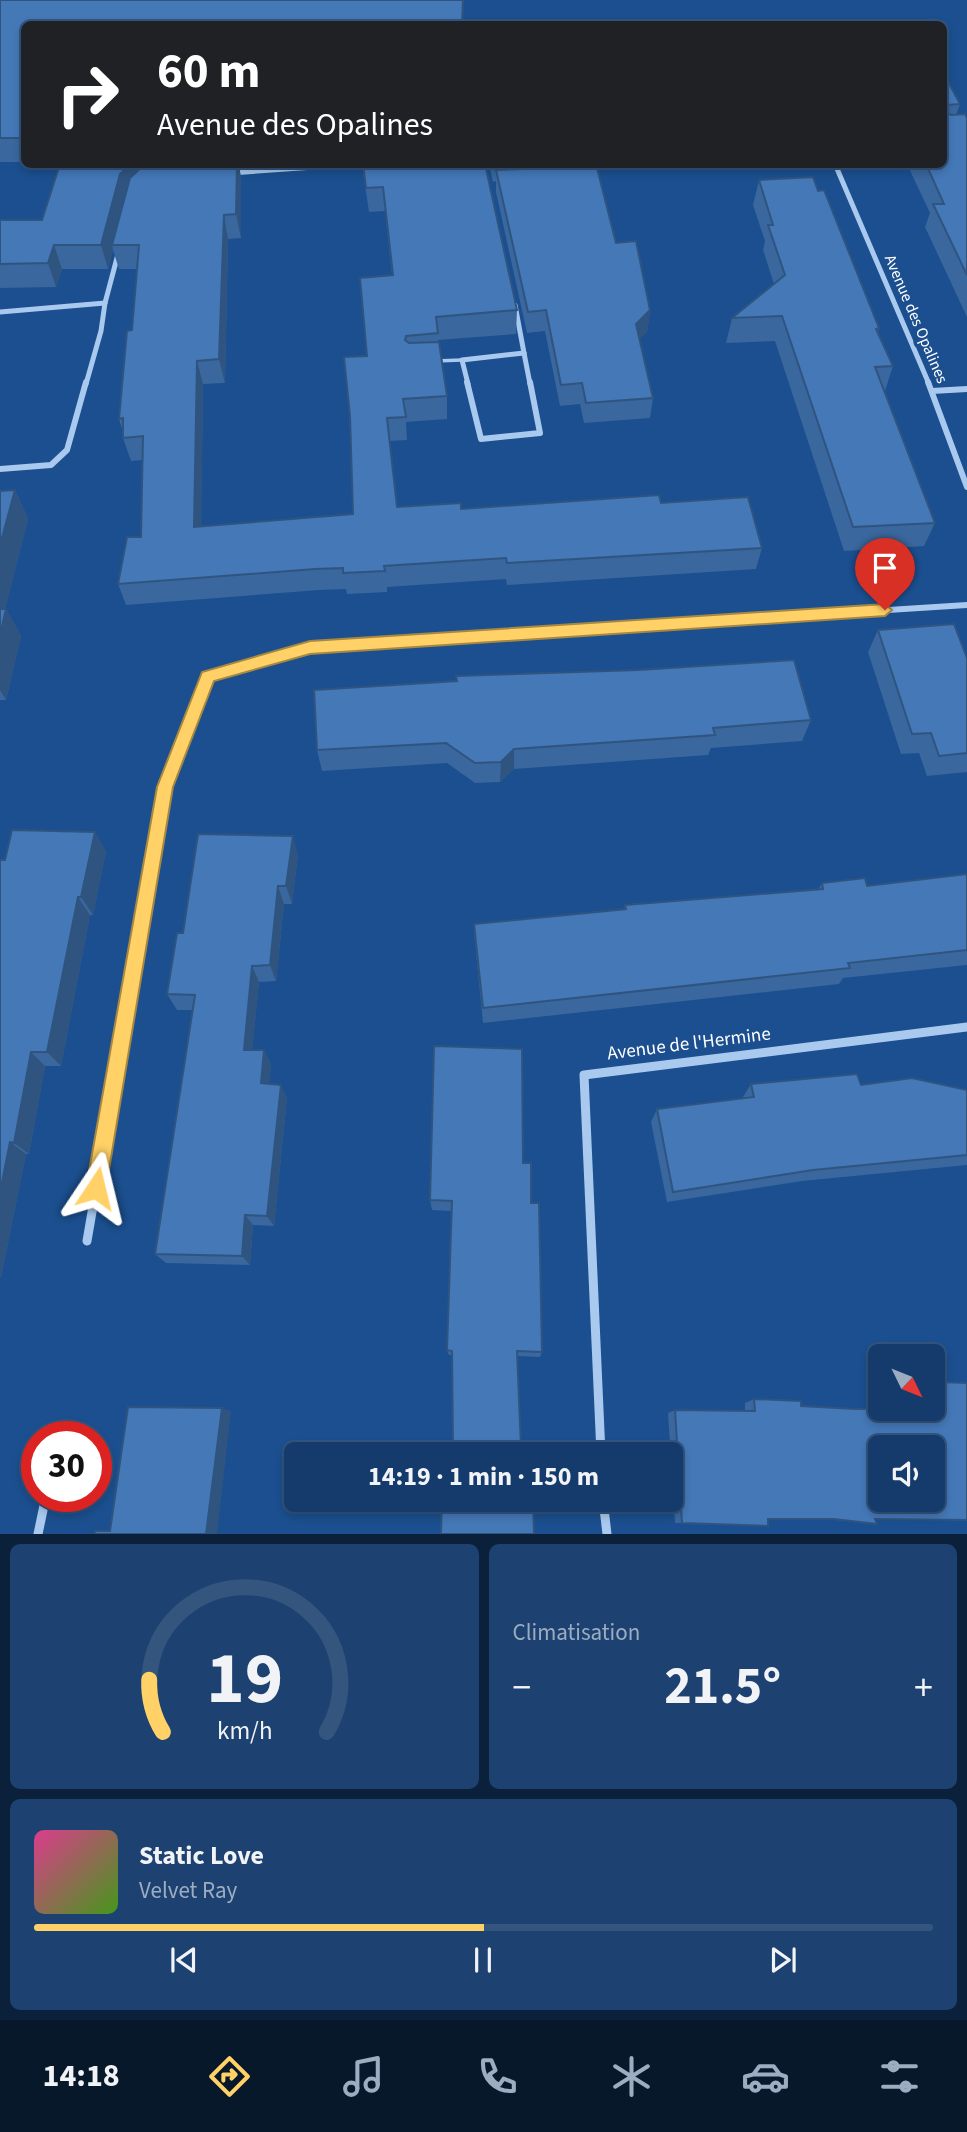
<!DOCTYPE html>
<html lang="fr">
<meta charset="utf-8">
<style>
:root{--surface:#143b6b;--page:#1d4271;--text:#f1f3f6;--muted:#9dadc1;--line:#33557e;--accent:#ffd166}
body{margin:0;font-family:"Source Sans 3",sans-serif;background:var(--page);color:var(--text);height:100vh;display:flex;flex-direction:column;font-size:26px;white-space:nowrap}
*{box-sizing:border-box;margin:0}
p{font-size:23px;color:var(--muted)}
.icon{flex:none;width:38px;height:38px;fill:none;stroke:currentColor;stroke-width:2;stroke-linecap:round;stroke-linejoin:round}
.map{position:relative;height:1534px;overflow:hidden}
.panel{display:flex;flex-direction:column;gap:10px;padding:10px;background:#0b203b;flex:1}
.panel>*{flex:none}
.hud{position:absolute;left:21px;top:21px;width:926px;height:147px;border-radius:10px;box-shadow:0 4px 10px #0003,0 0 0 2px var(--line);background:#202124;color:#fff;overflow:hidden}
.needle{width:46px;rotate:133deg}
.tools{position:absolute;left:868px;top:1344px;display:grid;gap:14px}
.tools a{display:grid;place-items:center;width:77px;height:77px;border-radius:10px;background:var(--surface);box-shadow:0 4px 10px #0003,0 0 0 2px var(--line);font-size:35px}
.speed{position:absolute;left:21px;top:1421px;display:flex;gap:14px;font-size:35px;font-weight:700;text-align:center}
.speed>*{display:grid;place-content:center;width:91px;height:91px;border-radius:50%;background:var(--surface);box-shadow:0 4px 10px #0003,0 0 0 2px var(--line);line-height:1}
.speed .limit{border:10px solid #d22;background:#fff;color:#111}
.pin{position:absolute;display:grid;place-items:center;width:60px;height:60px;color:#fff;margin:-72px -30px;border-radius:50% 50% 50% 0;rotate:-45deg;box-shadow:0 0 7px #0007}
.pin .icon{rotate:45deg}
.me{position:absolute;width:77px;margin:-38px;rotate:10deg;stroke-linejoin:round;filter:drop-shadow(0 0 5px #0008)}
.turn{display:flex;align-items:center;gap:24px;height:147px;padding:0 21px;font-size:32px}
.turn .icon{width:91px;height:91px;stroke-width:2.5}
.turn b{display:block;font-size:49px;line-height:60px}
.big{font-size:52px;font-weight:700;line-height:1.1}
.panel .widget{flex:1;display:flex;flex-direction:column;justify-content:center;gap:10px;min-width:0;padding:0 24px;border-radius:10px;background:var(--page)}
.panel .dial{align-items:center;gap:0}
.dial svg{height:182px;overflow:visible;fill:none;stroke:var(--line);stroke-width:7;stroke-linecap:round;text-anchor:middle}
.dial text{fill:var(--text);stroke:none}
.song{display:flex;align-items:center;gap:21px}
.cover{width:84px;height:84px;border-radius:10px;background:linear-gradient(135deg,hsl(330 70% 55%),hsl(100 70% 35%))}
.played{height:7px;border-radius:4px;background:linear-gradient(90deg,var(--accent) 50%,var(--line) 50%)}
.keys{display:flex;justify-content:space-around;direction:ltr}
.heat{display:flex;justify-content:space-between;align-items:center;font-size:38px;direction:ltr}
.panel .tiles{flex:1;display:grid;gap:10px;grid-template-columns:1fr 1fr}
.widget:last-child{grid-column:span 2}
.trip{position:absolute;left:284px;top:1442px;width:399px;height:70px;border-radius:10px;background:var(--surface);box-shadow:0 4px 10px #0003,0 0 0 2px var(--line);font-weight:700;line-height:70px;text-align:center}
.dock{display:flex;height:112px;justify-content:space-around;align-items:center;background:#08182b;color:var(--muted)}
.dock .icon{width:49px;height:49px}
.dock .active{color:var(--accent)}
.dock b{font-size:32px;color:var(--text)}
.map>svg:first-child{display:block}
</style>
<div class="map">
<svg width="967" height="1534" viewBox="0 0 967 1534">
<rect width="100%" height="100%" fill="#1b4f8f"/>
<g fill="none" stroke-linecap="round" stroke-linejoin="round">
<!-- lane -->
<polyline stroke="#a9c9ee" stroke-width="3.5" points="435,361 462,360"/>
<!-- street-far2 -->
<g stroke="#a9c9ee" stroke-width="5">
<polyline points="835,164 929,384"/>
<polyline points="231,173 357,164"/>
<polyline points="515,305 524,353"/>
<polyline points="0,312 105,303 118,254"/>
<polyline points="524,353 530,384"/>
<polyline points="86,384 101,331 105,303"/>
<polyline points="468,384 462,360 524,353"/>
</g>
<!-- street-far1 -->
<g stroke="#a9c9ee" stroke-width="6">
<polyline points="467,382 481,439 540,433 530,382"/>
<polyline points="928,382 967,487"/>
<polyline points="932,391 967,389"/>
<polyline points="0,469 51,465 67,450 86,382"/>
<polyline points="148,884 165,787 208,676 310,647 967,605"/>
</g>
<!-- street -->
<g stroke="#a9c9ee" stroke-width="9">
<polyline points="87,1241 149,882"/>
<polyline points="601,1454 584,1075 967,1027"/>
<polyline points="603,1500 607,1534"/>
<polyline points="38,1534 46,1496"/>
</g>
</g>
<!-- wall -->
<g fill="#3a679d">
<polygon points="0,0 24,24 24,162 0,162"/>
<polygon points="943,72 960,104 956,115 967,118 967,317 925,227 930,213 907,164 943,164"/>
<polygon points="60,164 241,164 241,167 239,167 241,178 241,238 228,239 225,383 203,384 201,526 353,514 367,356 392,275 385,211 369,212 362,164 485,164 517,310 516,334 438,340 447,396 447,419 406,422 407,440 389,441 397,507 461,509 661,503 762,548 756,569 507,585 506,579 387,587 387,592 347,594 346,589 319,590 126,605 118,584 141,537 142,460 131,461 123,438 123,432 119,419 132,330 137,269 119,269 113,250 108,269 62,269 56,287 0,288 0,220 42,220"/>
<polygon points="489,164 583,164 582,167 590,167 589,164 596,164 616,243 650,310 647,332 639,339 653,398 650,418 584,423 580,404 560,406 545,331 527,333 496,192 496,181 493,182"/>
<polygon points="759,180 818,191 879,328 878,332 893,366 885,391 935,523 924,546 844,551 775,341 726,343 732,318 774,284 763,250 765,241 753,205"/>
<polygon points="15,490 28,519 5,609 6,609 21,636 6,700 0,700 0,491"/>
<polygon points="878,630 967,658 967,772 927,776 919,753 901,754 868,652"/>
<polygon points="811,720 802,741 711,748 708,755 514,769 500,782 475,783 447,763 322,771 317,750"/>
<polygon points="106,851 93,915 90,915 61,1066 45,1066 29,1154 26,1154 1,1277 0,1277 0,860"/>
<polygon points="298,855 292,904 284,904 276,981 259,982 252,1050 264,1050 271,1064 269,1084 287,1098 274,1226 253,1225 250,1265 166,1263 155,1254 193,1010 177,1010 167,994 183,933"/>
<polygon points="967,874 967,965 843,978 839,984 483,1023 475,942 474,924 624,909 625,905 818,890 822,883 867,886"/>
<polygon points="751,1084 861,1085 967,1090 967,1165 802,1181 667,1202 651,1122 657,1109 743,1098 743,1097"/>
<polygon points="523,1163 531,1203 542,1352 540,1357 517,1356 453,1446 452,1355 449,1355 447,1350 451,1211 432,1210 430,1200"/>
<polygon points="939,1382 967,1383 875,1519 877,1524 826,1519 768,1519 682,1523 675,1523 668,1413 675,1410 745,1410 745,1403 754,1399 801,1406 856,1409 933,1409 933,1384"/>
</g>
<!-- shaded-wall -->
<g fill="#305480">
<polygon points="463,0 464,0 463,24 462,24"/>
<polygon points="130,164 166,164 112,245 113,250 108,269 101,245 120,174"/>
<polygon points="237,164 239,164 241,178 241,238 236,214"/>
<polygon points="224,215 228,239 225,383 219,359"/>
<polygon points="54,245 62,269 56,287 48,263"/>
<polygon points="650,310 647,332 633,345 636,324"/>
<polygon points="197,361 203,384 201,548 194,527"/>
<polygon points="15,490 28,519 0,629 0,545"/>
<polygon points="6,609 21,636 6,700 0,690 0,635"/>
<polygon points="514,749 514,769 500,782 501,762"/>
<polygon points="95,832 106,851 93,915 81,897"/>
<polygon points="293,836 298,855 292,904 286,886"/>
<polygon points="278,886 284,904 276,981 270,965"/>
<polygon points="78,897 90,915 61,1066 47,1052"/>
<polygon points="252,966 259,982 251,1064 244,1050"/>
<polygon points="264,1050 271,1064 268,1096 261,1083"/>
<polygon points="31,1052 45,1066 29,1154 14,1143"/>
<polygon points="281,1085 287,1098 274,1226 267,1216"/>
<polygon points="10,1142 26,1154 1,1277 0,1276 0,1192"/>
<polygon points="245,1215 253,1225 250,1265 242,1256"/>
<polygon points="222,1408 231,1411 217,1534 206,1534"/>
</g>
<!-- building -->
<g fill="#4478b7" stroke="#305480" stroke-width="2" fill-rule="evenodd">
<polygon points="0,0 463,0 462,24 24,24 24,138 0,138"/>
<polygon points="943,72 960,104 948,105 946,112 951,115 965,114 967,118 967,275 933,204 944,204 926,164 943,164"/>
<polygon points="60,164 130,164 120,174 101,245 54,245 48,263 0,264 0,220 42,220"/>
<polygon points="145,164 237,164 236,214 224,215 219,359 197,361 194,527 353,514 350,416 344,357 367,356 360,278 393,275 383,187 366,188 363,164 485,164 517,310 436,317 438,333 406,336 405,340 409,343 439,342 447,396 403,399 406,417 387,418 397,507 461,503 461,509 659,495 661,503 748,497 762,548 507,563 506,558 384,566 385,571 343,573 343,568 315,569 118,584 127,537 141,537 143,436 123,438 123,418 119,419 127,331 132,330 139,245 112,245 130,178"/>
<polygon points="592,164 596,164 616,243 636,241 650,310 636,324 653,398 586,403 582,383 561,385 546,310 528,312 496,170 590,167"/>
<polygon points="813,177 818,191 824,190 879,328 876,329 893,366 875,367 935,523 853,527 782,316 732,318 785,275 768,225 773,225 759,180"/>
<polygon points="15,490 0,545 0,491"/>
<polygon points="0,609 6,609 0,635"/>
<polygon points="954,624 967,658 967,753 939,756 931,733 912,734 878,630"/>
<polygon points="794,660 811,720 713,728 715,735 514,749 501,762 475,763 446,743 317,750 314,690 457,681 456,676 639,670"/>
<polygon points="12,830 95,832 81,897 78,897 47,1052 31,1052 14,1143 10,1142 0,1192 0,860 5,860"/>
<polygon points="198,834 293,836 286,886 278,886 270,965 252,966 244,1050 264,1050 261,1083 281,1085 267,1216 245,1215 242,1256 155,1254 195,995 167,994 177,933 183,933"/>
<polygon points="967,874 967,950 848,963 850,968 483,1008 474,924 626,909 625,905 823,889 822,883 865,878 867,886"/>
<polygon points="434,1046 522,1049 523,1163 531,1163 531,1203 539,1203 542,1352 517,1351 521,1447 533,1447 533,1454 443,1454 444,1445 453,1446 452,1351 447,1350 452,1201 430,1200"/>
<polygon points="857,1074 861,1085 912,1078 967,1090 967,1155 813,1170 673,1192 657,1109 754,1097 751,1084"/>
<path d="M939 1382 967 1383V1520L875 1519 877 1524 834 1519H768V1526L682 1523 675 1410 755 1411 754 1399 801 1401V1406L856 1409H933V1407H943ZM880 1447H933V1500H880Z"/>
<polygon points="128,1407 222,1408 206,1534 95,1534 95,1531 110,1531"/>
<polygon points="442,1500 533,1500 534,1534 441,1534"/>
</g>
<!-- route -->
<polygon fill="#ffd166" stroke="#a68842" stroke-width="2" points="885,604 892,610 885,616 310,654 214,681 173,787 106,1188 103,1194 96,1197 89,1194 86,1188 157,787 202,672 310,641"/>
<g text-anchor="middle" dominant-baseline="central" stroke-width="7" stroke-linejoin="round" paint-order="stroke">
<!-- far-street labels -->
<g font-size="16" fill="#fff" stroke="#1b4f8f">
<text transform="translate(916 319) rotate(67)">Avenue des Opalines</text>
</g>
<!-- street labels -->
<g font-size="19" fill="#fff" stroke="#1b4f8f">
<text transform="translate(689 1044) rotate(-7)">Avenue de l'Hermine</text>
</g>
</g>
</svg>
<div class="tools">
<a><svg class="needle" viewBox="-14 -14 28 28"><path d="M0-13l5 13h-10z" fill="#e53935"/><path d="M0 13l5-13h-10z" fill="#9dadc1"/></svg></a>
<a><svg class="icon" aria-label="sound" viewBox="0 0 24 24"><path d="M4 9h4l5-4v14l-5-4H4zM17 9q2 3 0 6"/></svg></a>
</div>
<div class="speed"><div class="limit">30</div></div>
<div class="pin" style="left:885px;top:610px;background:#d93025"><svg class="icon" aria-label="arrive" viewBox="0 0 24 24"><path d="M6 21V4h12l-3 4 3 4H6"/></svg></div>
<svg class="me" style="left:96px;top:1188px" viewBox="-20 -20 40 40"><path d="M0-17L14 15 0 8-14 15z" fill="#ffd166" stroke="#fff" stroke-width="4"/></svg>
<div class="trip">14:19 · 1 min · 150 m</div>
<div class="hud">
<div class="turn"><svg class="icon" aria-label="right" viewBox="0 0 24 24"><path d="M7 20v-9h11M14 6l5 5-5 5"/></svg><div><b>60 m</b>Avenue des Opalines</div></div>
</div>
</div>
<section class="panel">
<div class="tiles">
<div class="widget dial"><svg viewBox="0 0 100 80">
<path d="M14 69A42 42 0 1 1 86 69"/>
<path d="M14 69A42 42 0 0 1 8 46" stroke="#ffd166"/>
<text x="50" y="56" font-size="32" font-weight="700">19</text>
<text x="50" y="72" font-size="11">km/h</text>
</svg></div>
<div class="widget"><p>Climatisation</p>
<div class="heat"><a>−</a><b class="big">21.5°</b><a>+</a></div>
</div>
<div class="widget">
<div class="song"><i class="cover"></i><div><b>Static Love</b><p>Velvet Ray</p></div></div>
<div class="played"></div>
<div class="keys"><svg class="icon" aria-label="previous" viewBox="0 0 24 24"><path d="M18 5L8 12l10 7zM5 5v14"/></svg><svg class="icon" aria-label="pause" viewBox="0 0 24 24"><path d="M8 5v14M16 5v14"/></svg><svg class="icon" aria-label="next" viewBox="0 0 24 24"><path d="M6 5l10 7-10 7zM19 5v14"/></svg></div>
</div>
</div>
</section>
<nav class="dock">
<b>14:18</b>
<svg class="icon active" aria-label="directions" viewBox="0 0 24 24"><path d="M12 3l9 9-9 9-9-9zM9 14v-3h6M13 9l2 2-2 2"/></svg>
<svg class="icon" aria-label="music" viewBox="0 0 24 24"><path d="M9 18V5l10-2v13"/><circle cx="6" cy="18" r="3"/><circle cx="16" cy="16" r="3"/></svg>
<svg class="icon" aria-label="phone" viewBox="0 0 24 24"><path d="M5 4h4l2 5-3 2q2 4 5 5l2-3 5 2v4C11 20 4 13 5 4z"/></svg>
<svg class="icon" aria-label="climate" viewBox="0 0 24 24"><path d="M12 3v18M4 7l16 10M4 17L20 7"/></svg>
<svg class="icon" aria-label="car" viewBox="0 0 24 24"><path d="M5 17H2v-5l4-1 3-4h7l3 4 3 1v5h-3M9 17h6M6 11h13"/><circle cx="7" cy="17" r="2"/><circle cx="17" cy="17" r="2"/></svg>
<svg class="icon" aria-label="filters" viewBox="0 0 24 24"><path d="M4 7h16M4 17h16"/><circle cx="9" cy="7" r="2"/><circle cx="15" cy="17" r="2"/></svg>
</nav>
